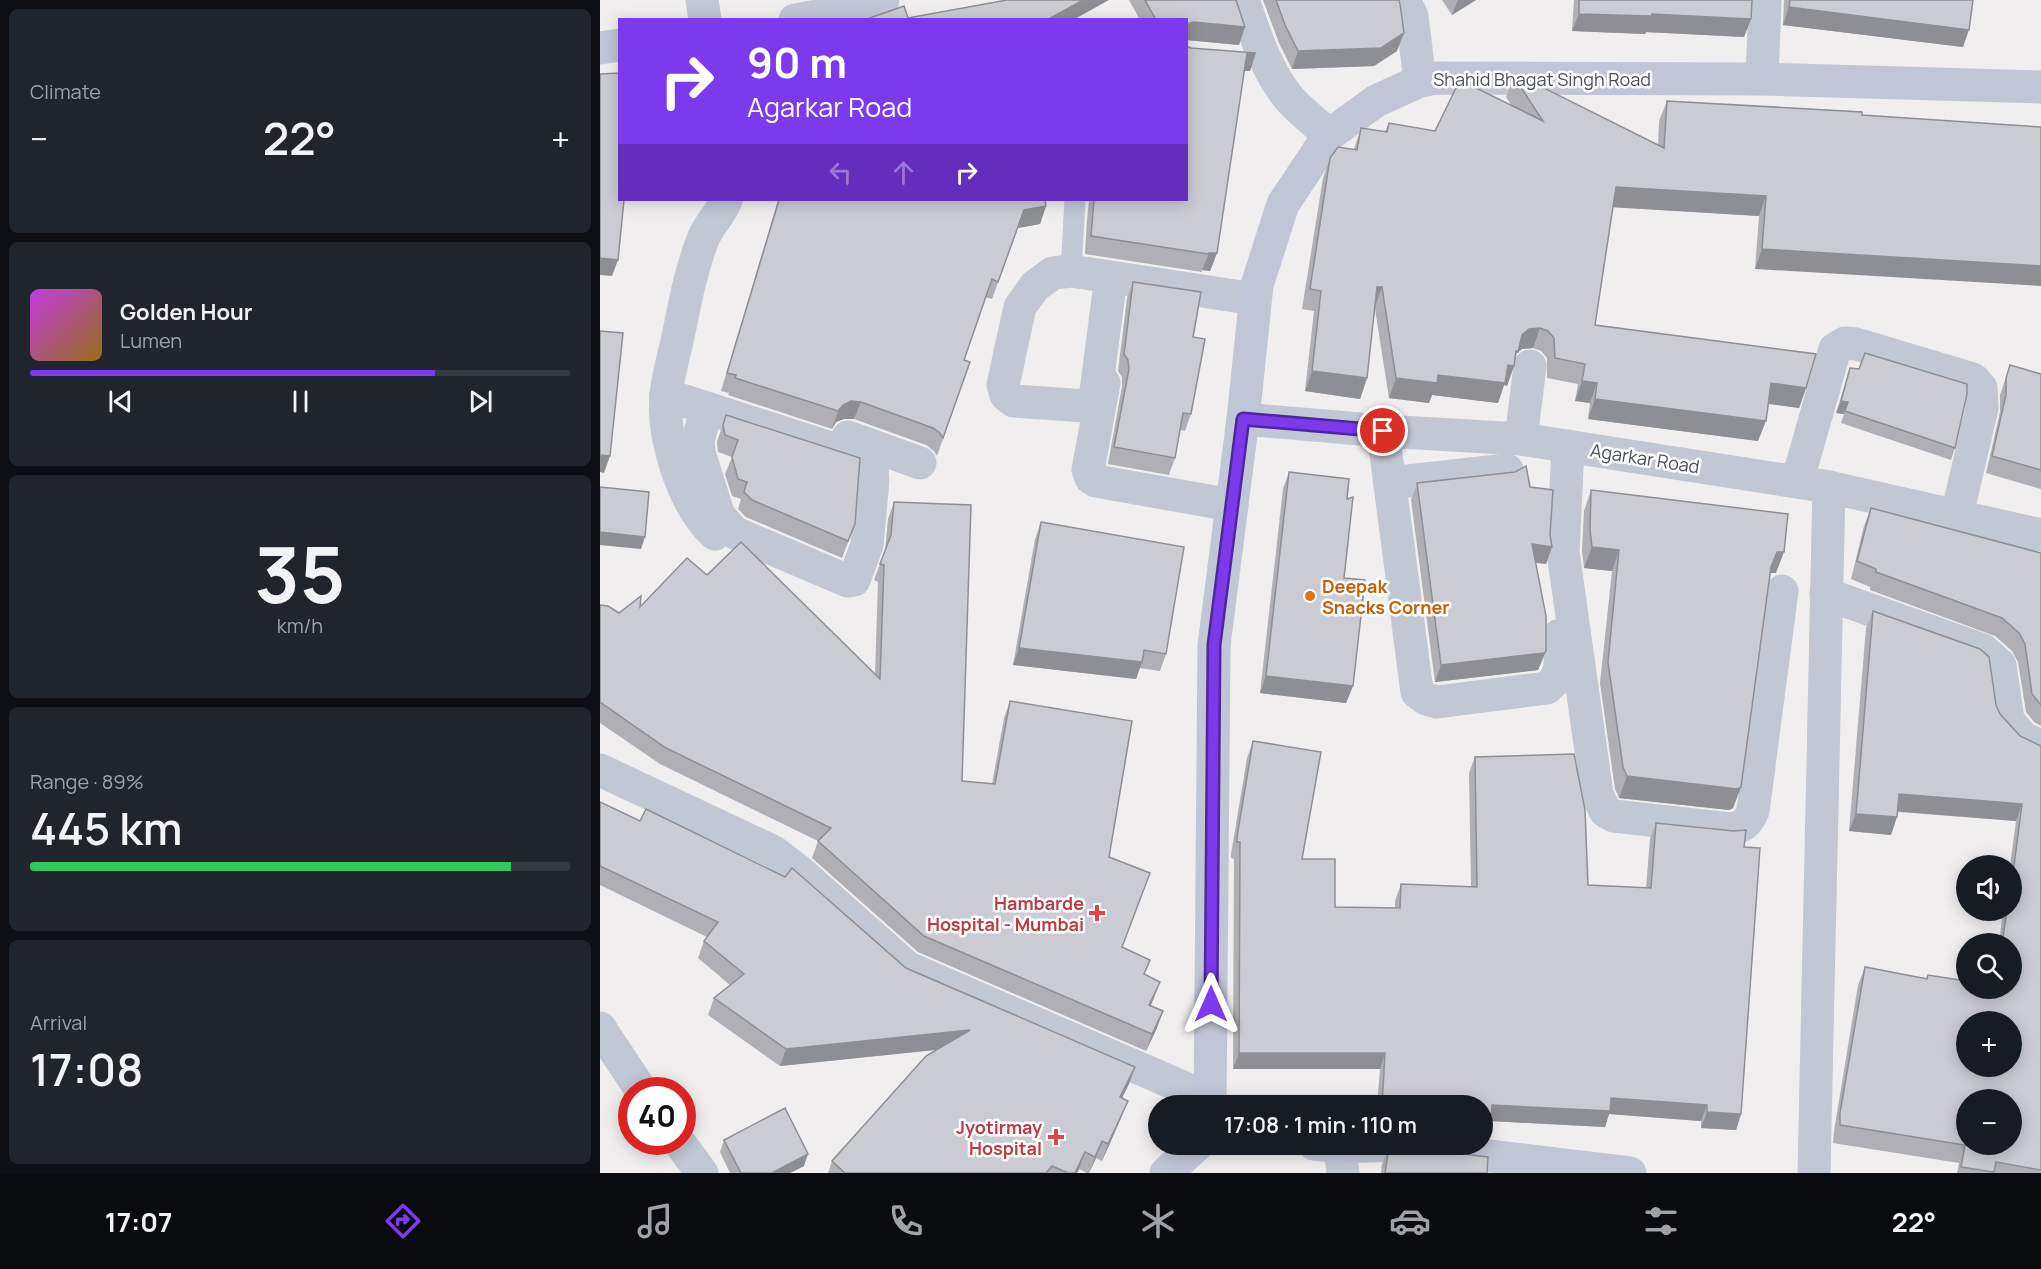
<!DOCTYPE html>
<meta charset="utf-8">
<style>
:root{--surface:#171b24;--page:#20242c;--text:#f1f3f6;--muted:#9ea1a6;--line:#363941;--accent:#7c3aed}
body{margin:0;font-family:Manrope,sans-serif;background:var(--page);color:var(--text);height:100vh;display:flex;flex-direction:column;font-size:22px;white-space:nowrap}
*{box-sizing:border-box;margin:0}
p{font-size:20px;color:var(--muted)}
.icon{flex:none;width:33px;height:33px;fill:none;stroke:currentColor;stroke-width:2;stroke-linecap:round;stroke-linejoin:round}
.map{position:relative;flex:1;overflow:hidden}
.drawer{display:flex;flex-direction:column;gap:9px;padding:9px;background:#0d0f14;width:600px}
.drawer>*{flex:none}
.hud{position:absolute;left:18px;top:18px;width:570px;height:183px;border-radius:0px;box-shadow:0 3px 15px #0003;background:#7c3aed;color:#fff;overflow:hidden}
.buttons{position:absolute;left:1356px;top:855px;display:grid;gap:12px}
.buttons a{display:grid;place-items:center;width:66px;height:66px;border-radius:50%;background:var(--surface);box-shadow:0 3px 15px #0003;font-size:30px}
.speed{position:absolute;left:18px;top:1077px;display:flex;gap:12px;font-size:30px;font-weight:700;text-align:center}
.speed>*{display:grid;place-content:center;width:78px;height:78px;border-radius:50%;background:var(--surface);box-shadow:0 3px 15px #0003;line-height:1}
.speed .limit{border:9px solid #d22;background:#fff;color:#111}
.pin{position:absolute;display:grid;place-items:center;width:51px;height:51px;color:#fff;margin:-26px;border:3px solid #fff;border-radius:50%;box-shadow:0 2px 6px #0007}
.me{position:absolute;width:66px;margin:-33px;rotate:0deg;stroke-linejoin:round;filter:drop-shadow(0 0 4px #0008)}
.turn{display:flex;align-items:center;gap:21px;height:126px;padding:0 30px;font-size:27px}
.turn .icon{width:78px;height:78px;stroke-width:2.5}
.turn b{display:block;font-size:42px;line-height:51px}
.lanes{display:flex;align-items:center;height:57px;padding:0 30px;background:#0003;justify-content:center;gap:30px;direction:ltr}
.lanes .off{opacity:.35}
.big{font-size:45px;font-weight:600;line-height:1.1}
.drawer .widget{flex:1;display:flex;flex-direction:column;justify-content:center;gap:9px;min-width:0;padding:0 21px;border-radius:9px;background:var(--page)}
.drawer .dial{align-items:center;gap:0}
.dial b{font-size:78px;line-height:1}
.song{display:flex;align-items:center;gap:18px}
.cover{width:72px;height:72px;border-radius:9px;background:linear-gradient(135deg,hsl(290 70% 55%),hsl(40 70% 35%))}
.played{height:6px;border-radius:3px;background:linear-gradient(90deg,var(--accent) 75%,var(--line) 75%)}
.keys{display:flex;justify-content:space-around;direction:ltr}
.heat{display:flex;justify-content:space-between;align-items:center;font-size:33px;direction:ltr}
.charge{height:9px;border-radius:4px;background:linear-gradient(90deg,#34c759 89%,var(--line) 0)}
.trip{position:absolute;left:548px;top:1095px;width:345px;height:60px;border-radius:30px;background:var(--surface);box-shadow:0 3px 15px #0003;font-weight:600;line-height:60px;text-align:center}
.tabs{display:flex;height:96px;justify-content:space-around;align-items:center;background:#090b0e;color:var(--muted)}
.tabs .icon{width:42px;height:42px}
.tabs .active{color:var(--accent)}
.tabs b{font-size:27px;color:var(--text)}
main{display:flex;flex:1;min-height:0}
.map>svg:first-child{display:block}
</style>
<main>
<section class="drawer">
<div class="widget"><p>Climate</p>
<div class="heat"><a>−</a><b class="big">22°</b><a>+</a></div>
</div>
<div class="widget">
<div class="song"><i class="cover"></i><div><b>Golden Hour</b><p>Lumen</p></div></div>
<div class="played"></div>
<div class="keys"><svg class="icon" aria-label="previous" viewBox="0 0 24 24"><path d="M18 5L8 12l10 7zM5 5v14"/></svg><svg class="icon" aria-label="pause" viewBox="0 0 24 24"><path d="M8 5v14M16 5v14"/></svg><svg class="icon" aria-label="next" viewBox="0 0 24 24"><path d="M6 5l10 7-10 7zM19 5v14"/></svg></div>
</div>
<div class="widget dial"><b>35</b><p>km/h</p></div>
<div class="widget"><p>Range · 89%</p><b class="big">445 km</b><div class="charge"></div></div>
<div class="widget"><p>Arrival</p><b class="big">17:08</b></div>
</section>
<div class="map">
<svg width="1441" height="1173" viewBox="0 0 1441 1173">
<rect width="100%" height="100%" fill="#f0eeee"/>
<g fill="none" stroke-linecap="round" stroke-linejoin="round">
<!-- lane -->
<polyline stroke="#c1c7d3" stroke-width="21" points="471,271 475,200"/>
<!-- street -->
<g stroke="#c1c7d3" stroke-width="33">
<polyline points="102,0 105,20"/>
<path d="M643 0C655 34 665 68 688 97 700 111 715 122 729 135"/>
<polyline points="804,0 812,16 820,81"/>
<polyline points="1162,79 1165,0"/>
<polyline points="511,277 496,391 493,400 486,406 414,401 406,395 403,385 420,307 435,286 453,273 471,271 655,299"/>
<polyline points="504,383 488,470 491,478 496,481 631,505"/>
<polyline points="66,395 265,459 272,467 273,480 267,545 254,580 248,581 135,533 119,516 99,453 98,440 107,408"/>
<polyline points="643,419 783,431 921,439 1229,487 1441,535"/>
<path d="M783 431 817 692 826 699 837 702 947 688C965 673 960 658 958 636"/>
<polyline points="248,437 320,463"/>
<polyline points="921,439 930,366"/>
<path d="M968 446 963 552 997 794 1005 811 1014 816 1130 829C1143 827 1148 823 1153 811L1182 591"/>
<polyline points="1197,482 1235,349 1245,343 1256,344 1373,379 1381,388 1382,408 1357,515"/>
<polyline points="790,483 907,470"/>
<path d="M115 534C83 505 62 438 66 395 68 374 76 348 80 327 86 297 92 267 103 239 109 224 121 214 126 200"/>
<polyline points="1226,594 1383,650 1400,665 1408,720 1422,737 1441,747"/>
<polyline points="0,770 174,852 200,872 308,968 610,1099"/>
<polyline points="0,1028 41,1090"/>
<polyline points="79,1142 102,1173"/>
<polyline points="740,1147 743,1173"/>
<polyline points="1214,1173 1229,487"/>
</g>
<!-- secondary -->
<g stroke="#c1c6d7" stroke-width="33">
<polyline points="195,20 245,11 283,0"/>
<polyline points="0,48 20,45"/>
<polyline points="610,1106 614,645 643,419 657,285 683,204 729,135 776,101 820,81 836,78 1162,79 1441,87"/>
<polyline points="714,1144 740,1147 800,1145 1030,1173"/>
<polyline points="566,1173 598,1144"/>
</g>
</g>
<!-- wall -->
<g fill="#afafb5">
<polygon points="529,0 636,0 645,27 639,45 586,40 586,20 540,20"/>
<polygon points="663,0 799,0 797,51 774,66 692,69 679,43"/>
<polygon points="842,0 876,0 852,15"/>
<polygon points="974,0 1152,0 1151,19 1144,37 1046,32 1045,34 972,31"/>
<polygon points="1184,0 1373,0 1363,47 1183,25"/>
<polygon points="586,46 650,71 644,71 617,253 610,271 602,270 602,272 485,254 487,220 489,200 586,200"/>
<polygon points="914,77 1058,145 1059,121 1067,101 1262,112 1155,269 1159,216 1013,207 995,325 1206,388 1199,408 1168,404 1158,441 988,419 990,403 975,401 978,384 947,378 947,358 941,351 933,348 922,349 917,353 914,366 907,386 904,385 898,403 832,395 829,403 789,398 775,309 767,378 760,399 705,391 714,311 702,309 723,178 730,158 754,149 761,128 785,131 789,123 835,131 912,106 906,97"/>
<polygon points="178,200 445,200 446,206 440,224 418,228 392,299 385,297 364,360 370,362 337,456 334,451 326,445 254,419 244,419 236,422 232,429 128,395 129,393 121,391"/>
<polygon points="533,282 591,414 585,431 580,430 575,458 569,475 508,464 522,386 522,377 518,371 527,298"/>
<polygon points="1410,365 1441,374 1441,489 1386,473 1400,412 1400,395"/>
<polygon points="1250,368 1355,448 1351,460 1241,423 1244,414 1236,413"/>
<polygon points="126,415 255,524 242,558 146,517 138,509 141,499 132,496 125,474 132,457 118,452 117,442"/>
<polygon points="689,472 747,499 744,578 753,686 746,703 660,693 683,489"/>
<polygon points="817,483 930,487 950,534 952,547 946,564 935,563 946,651 938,670 835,682 811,500"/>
<polygon points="991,490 1176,573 1170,573 1141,787 1133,808 1129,810 1019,798 1015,789 1000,683 1012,571 984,568 982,551 984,511"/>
<polygon points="294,502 362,781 392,784 404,718 410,701 509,857 522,947 545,975 554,998 551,1005 557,1028 546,1051 318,952 212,858 218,841 60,764 0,723 0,605 19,613 40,607 107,575 275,674 278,582 274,580 285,551 288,519"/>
<polygon points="1271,508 1441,553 1441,726 1434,722 1426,712 1418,662 1412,651 1395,636 1270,590 1270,587 1251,579 1264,526"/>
<polygon points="441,522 566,654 560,671 540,668 536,679 413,665 435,539"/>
<polygon points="1273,611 1396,705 1400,714 1420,736 1441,746 1441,1173 1357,1173 1359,1163 1233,1143 1234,1131 1258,985 1265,967 1326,978 1328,975 1412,988 1412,944 1399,944 1403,910 1412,910 1412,866 1410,866 1416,821 1298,812 1291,835 1249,831 1266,628"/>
<polygon points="653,741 702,859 735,907 795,908 795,901 801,884 871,887 869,773 875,757 988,885 1046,888 1050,839 1056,823 1144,847 1141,1114 1136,1130 1101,1128 1101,1121 1009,1114 1005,1127 890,1121 885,1136 882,1136 882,1106 777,1106 780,1069 633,1069 634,859 631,858 631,854 647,758"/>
<polygon points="0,802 306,968 535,1067 529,1084 522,1098 521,1118 502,1161 496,1158 489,1173 487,1173 479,1169 477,1173 228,1173 232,1161 336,1050 180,1066 108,1015 114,998 130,985 98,958 104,941 107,937 0,885"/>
<polygon points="124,1140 204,1166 190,1173 130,1173 120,1152"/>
<polygon points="789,1147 887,1173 781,1173 782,1164"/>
</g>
<!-- shaded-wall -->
<g fill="#8e8f94">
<polygon points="483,0 509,0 473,20 447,20"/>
<polygon points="858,0 876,0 852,15"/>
<polygon points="1189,7 1369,30 1363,47 1183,25"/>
<polygon points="979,14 1052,14 1151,19 1144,37 1046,32 1045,34 972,31"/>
<polygon points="594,22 645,27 639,45 586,40 587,24"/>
<polygon points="804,33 797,51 774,66 692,69 698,51"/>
<polygon points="647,53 656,53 650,71 641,71"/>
<polygon points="1016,187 1166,196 1159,216 1009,207"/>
<polygon points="446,206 440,224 418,228 424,210"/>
<polygon points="1162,249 1441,266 1441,286 1155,269"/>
<polygon points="609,253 617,253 610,271 602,270"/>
<polygon points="0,258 18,260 12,276 0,275"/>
<polygon points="777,287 782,287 775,307"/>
<polygon points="940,328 933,348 922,349 917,353 922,335 929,329"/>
<polygon points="908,365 914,366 907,386 904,385 898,403 832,395 829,403 789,398 796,378"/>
<polygon points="712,371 767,378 760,399 705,391"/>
<polygon points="982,381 997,383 990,403 975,401"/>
<polygon points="1171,383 1206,388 1199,408 1164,403"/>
<polygon points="995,399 1166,421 1158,441 988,419"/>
<polygon points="251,401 261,402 254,419 244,419 236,422 232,429 238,411 243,405"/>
<polygon points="1241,401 1248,402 1244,414 1236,413"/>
<polygon points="0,455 10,456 4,473 0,472"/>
<polygon points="0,532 45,537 41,549 0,545"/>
<polygon points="932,544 952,547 946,564 925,561"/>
<polygon points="992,547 1019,550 1012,571 984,568"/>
<polygon points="1177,552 1184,552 1176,573 1170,573 1163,589"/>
<polygon points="419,648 542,662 536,679 413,665"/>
<polygon points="946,651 938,670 835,682 841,665"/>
<polygon points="666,676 753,686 746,703 660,693"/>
<polygon points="1027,776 1141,787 1133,808 1129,810 1019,798"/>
<polygon points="1299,794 1422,804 1416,821 1293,811"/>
<polygon points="1256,814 1297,817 1291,835 1249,831"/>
<polygon points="560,982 554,998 543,1021 549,1005"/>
<polygon points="563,1011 557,1028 546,1051 552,1034"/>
<polygon points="370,1030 363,1047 180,1066 186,1049"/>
<polygon points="639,1053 785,1053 780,1069 633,1069"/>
<polygon points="535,1067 529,1084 514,1114 520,1097"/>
<polygon points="1011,1098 1107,1105 1101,1121 1009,1114 1005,1127 890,1121 885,1136 882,1136 882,1119 892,1105"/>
<polygon points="528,1101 521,1118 502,1161 508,1144"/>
<polygon points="1107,1112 1141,1114 1136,1130 1101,1128"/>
<polygon points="502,1141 496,1158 489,1173 495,1157"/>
<polygon points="485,1152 479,1169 477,1173 475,1173"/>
<polygon points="208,1154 204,1166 190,1173 172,1173"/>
</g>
<!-- building -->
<g fill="#cbccd3" stroke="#8e8f94" stroke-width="1.5" fill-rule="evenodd">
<polygon points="407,0 483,0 447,20 264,20 304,6 308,18"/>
<polygon points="545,0 636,0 645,27 594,22 586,24 586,20 556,20"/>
<polygon points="676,0 799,0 800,4 804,33 781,48 698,51 685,25"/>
<polygon points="979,0 1152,0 1151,19 1052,14 1052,16 979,14"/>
<polygon points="1190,0 1373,0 1369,30 1189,7"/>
<polygon points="586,46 591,48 656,53 647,53 617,253 609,253 608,254 491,236 494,200 586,200"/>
<polygon points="20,73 20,200 24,200 18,260 0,258 0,74"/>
<polygon points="914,77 922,77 1064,148 1067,101 1262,112 1262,115 1441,127 1441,266 1162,249 1166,196 1016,187 995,325 1216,354 1206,388 1171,383 1166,421 995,399 997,383 982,381 985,364 955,358 954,338 948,331 940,328 929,329 922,335 918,352 916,351 914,366 908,365 905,383 838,375 837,383 796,378 782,287 777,287 767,378 712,371 721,291 710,289 730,158 738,147 757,150 761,128 787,132 789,123 835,131 860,80 943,121"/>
<polygon points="179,200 445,200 446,206 424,210 398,282 392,279 364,360 370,362 343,438 340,433 333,428 261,402 251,401 243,405 238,411 135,378 136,375 127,373"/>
<polygon points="533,282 601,292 593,337 605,339 591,414 583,413 575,458 514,447 529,369 528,360 524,354"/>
<polygon points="0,331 23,333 10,456 0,455"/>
<polygon points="1265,353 1367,384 1367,394 1355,448 1245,411 1248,402 1241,401 1250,368 1259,369"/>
<polygon points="1410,365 1441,374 1441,470 1392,456 1406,395 1406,378"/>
<polygon points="126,415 260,458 255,524 248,541 152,500 144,492 147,482 138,479 132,457 138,440 125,435 123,425"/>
<polygon points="926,466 930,487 953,490 950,534 952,547 932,544 946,616 946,651 944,653 841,665 817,483 915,472"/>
<polygon points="689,472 749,479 747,499 753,497 744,578 765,580 753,686 666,676"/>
<polygon points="0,487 49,492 45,537 0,532"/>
<polygon points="991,490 1188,514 1184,552 1177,552 1171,567 1141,787 1137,789 1027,776 1023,767 1008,662 1019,550 992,547 990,530"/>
<polygon points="294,502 371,505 362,781 395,784 410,701 532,721 509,857 550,873 522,947 550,960 544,974 560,982 549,1005 563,1011 552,1034 324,936 218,841 231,828 66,748 0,702 0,605 8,606 19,613 41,596 40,607 87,558 107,575 141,542 280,679 284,565 280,564 291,535"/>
<polygon points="1271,508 1441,553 1441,705 1432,694 1425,644 1419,633 1402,618 1276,572 1276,569 1257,561"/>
<polygon points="441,522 584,547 566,654 544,650 542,662 419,648"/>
<path d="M1273 611 1380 649 1389 657 1396 705 1400 714 1420 736 1441 746V1170L1396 1162 1394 1172 1361 1167 1365 1145 1240 1125V1113L1265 967 1327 979 1328 975 1366 981V988H1412V944H1402L1407 910H1412V881L1422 804 1299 794 1297 817 1256 814ZM1366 1022H1412V1066H1366ZM1366 1100H1412V1144H1366Z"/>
<polygon points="653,741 721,752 702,859 735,859 735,907 800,908 801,884 877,887 875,757 974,754 985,810 988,885 1051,888 1056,823 1134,831 1146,830 1144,847 1160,848 1141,1114 1107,1112 1107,1105 1011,1098 1010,1111 892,1105 891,1120 882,1119 882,1106 782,1106 785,1053 639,1053 640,842 637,842 637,837"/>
<polygon points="0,802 40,821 46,809 185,877 192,868 306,968 535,1067 520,1097 528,1101 508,1144 502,1141 495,1157 485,1152 475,1173 468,1173 452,1166 446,1173 245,1173 232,1161 326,1056 370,1030 186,1049 114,998 144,974 104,941 118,922 0,866"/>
<polygon points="185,1108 208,1154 172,1173 141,1173 124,1140"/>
<polygon points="789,1147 805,1147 888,1157 887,1173 785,1173"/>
</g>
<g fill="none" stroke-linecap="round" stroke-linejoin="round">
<defs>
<polyline id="route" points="611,1004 614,645 643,419 783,431"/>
</defs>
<!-- route casing -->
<use href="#route" stroke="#51269a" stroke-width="15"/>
<!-- route -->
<use href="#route" stroke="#7c3aed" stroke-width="10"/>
</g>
<!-- markers -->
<circle fill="#e8710a" stroke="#fff" stroke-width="2" cx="710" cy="596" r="6"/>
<g fill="#e0444e" stroke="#fff" stroke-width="2">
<path d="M494 904h6v6h6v6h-6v6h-6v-6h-6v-6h6z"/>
<path d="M453 1128h6v6h6v6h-6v6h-6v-6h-6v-6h6z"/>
</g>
<g text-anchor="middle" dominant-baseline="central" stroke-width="5" stroke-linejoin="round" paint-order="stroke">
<!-- street labels -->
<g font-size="18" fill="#464d5b" stroke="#fff">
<text x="942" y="79">Shahid Bhagat Singh Road</text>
<text transform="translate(1045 458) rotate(9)">Agarkar Road</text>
</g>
<!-- food labels -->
<g font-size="18" font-weight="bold" fill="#c56008" stroke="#fff" text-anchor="start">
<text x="722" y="586">Deepak<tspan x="722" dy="21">Snacks Corner</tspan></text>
</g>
<!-- health labels -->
<g font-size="18" font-weight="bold" fill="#be3a42" stroke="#fff" text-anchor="end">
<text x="484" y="903">Hambarde<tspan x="484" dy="21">Hospital - Mumbai</tspan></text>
<text x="442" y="1127">Jyotirmay<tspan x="442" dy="21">Hospital</tspan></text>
</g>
</g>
</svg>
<div class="buttons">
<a><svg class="icon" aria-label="sound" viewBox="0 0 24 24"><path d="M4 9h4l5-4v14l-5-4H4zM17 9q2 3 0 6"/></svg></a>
<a><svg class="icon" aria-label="search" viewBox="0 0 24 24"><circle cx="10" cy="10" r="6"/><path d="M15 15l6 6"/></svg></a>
<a>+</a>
<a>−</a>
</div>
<div class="speed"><div class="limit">40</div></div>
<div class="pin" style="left:783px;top:431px;background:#d93025"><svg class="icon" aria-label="arrive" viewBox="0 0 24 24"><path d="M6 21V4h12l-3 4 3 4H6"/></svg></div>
<svg class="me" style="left:611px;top:1004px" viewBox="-20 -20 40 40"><path d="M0-17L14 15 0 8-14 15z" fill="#7c3aed" stroke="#fff" stroke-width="4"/></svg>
<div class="trip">17:08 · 1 min · 110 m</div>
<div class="hud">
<div class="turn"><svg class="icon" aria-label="right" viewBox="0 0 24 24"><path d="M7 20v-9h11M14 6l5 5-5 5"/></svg><div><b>90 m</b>Agarkar Road</div></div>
<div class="lanes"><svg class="icon off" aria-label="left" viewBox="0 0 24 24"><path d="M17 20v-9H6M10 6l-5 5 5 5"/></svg><svg class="icon off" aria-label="ahead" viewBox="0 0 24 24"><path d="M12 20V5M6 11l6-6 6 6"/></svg><svg class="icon" aria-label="right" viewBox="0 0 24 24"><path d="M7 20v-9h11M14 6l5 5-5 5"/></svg></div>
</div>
</div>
</main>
<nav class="tabs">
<b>17:07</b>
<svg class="icon active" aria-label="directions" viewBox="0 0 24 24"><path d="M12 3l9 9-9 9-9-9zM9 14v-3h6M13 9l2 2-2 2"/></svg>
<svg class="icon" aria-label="music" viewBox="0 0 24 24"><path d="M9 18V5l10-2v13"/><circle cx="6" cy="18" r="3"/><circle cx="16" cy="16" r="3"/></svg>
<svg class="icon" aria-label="phone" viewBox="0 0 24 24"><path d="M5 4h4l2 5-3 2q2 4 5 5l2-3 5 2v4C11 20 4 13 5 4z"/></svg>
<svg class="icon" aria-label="climate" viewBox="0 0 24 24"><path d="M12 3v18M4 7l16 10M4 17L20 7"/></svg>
<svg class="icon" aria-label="car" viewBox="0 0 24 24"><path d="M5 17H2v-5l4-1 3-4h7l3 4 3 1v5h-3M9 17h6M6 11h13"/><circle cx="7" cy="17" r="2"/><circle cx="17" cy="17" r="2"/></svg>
<svg class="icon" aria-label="filters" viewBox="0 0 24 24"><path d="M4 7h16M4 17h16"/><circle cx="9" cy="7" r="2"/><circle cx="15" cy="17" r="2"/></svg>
<b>22°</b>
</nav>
